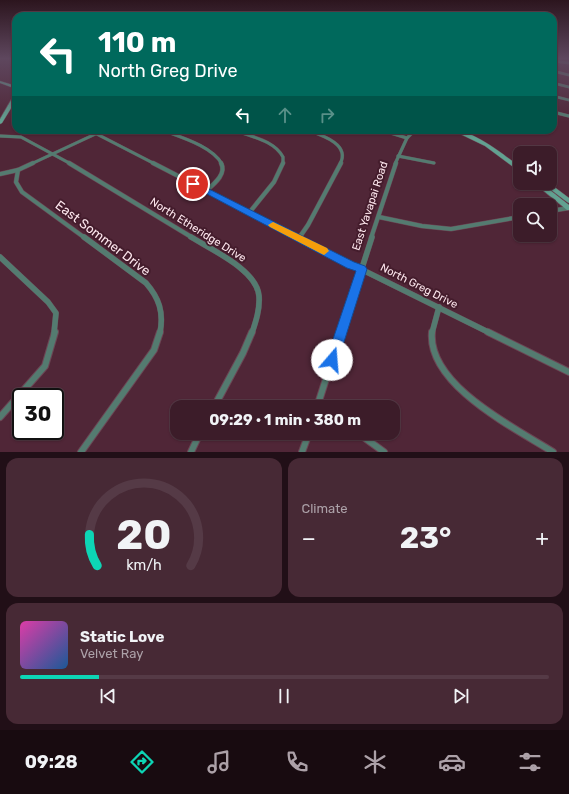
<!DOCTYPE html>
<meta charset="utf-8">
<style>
:root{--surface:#3c1c29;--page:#472935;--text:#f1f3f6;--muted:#aca1a8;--line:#553a46;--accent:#0dd5b5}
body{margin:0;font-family:Rubik,sans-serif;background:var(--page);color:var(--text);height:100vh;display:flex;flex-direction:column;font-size:15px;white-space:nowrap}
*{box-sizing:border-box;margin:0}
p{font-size:13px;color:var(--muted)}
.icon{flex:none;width:22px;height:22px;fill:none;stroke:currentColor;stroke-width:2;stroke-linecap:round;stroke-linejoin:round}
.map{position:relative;height:452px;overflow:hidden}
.sheet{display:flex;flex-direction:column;gap:6px;padding:6px;background:#210f17;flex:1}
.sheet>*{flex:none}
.banner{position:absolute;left:12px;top:12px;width:545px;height:122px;border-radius:12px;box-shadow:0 1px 3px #0004,0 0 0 1px var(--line);background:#00695c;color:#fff;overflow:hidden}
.buttons{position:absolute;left:513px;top:146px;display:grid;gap:8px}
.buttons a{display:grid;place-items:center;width:44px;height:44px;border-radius:8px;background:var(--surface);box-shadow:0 1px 3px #0004,0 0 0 1px var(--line);font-size:20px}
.speed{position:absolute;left:12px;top:388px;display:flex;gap:8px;font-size:20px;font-weight:700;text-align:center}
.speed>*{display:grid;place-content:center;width:52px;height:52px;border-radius:50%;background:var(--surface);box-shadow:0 1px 3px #0004,0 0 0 1px var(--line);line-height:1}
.speed .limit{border:2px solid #111;border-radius:6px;background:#fff;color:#111}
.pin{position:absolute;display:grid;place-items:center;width:34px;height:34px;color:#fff;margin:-17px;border:2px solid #fff;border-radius:50%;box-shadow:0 1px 4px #0007}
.me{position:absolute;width:44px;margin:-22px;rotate:18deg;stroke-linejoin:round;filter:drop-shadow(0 0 3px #0008)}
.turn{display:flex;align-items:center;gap:14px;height:84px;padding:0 20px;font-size:18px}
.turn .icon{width:52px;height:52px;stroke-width:2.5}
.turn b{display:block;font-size:28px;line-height:34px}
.lanes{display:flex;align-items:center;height:38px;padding:0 20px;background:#0003;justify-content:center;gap:20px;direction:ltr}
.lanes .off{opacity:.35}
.big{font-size:30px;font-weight:700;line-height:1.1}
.sheet .widget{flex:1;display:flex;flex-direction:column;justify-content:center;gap:6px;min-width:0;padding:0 14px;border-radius:12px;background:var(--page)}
.sheet .dial{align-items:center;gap:0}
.dial svg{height:104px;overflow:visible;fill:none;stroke:var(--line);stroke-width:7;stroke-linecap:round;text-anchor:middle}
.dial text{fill:var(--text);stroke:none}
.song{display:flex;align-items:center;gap:12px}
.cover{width:48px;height:48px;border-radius:6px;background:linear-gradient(135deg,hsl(320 70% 55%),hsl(210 70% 35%))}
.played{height:4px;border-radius:2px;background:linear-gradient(90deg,var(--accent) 15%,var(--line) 15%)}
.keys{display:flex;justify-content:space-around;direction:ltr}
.heat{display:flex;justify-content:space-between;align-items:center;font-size:22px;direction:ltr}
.sheet .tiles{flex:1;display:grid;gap:6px;grid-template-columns:1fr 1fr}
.widget:last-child{grid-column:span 2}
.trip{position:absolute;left:170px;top:400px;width:230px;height:40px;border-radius:12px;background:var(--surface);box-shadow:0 1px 3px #0004,0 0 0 1px var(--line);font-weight:700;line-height:40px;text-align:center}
.menu{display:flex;height:64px;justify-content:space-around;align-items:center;background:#180b10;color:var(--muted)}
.menu .icon{width:28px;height:28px}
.menu .current{color:var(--accent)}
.menu b{font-size:18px;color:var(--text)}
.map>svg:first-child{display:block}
</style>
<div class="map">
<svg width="569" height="452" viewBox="0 0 569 452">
<rect width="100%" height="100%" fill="#502637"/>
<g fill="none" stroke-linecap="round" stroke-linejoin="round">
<defs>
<g id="street-far4">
<polyline points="553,61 569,63"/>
<polyline points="553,71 569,75"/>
<polyline points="553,83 569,87"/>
<polyline points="553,96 569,100"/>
</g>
<g id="street-far3">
<polyline points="553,112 569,116"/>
<polyline points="89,130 155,164"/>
<path d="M162 130C180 137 212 146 222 164"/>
<path d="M234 130C251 137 274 140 283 157V164"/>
<path d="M307 130C321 135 351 144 340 164"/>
<polyline points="381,130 407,138"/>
<polyline points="0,136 21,137 71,164"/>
<polyline points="398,156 434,163"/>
<polyline points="31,164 104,130"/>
<polyline points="395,164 407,138 415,130"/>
</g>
<g id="street-far2">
<polyline points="33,163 18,170 16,182 22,192 85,238"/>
<polyline points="69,163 193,238"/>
<polyline points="153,163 298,238"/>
<polyline points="0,174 18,170"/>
<path d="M206 191C214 184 227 174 221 163"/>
<polyline points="550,211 569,208"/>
<polyline points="249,213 274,182 283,163"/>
<polyline points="379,217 422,226 451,229 520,217"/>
<polyline points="299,238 308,225 341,163"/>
<polyline points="371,238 396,163"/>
</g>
<g id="street-far1">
<path d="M84 237 146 283C159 298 164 312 160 333"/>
<path d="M191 237C212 250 257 270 259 296 260 309 256 321 252 333"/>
<polyline points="296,237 490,333"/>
<polyline points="0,257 48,302 56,313 54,333"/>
<polyline points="341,333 372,237"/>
<polyline points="432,333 439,307"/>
</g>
<g id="street">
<path d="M432 332C427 385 515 428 553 452"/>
<polyline points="488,332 569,372"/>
<polyline points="214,407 243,353 252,332"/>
<polyline points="317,407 341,332"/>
<polyline points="0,417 45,366 55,332"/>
<polyline points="358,433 384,452"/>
<polyline points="81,452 154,350 160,332"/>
<polyline points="191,452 200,433"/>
<polyline points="302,452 309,433"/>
</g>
<g id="secondary">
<polygon points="0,81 13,85 16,88 16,91 11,87 0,83"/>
<polygon points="14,95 16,95 16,100 2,123 0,124 0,119"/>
<path d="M452 130C473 130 503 154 520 167V172L485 146Z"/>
<polygon points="534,183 541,183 569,205 569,210 567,210"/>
<polygon points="542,183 549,183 569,198 569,203 567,202"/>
</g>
</defs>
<!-- street-far4 casing -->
<use href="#street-far4" stroke="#6c4554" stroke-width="3"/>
<!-- street-far3 casing -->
<use href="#street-far3" stroke="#6c4554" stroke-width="3.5"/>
<!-- street-far2 casing -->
<use href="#street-far2" stroke="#6c4554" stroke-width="5"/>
<!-- street-far1 casing -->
<use href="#street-far1" stroke="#6c4554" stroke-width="6"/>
<!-- street casing -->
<use href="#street" stroke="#6c4554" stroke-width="8"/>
<!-- secondary casing -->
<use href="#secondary" stroke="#6c4554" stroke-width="1"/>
<!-- street-far4 -->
<use href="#street-far4" stroke="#547b70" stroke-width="2.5"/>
<!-- street-far3 -->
<use href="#street-far3" stroke="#547b70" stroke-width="3"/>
<!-- street-far2 -->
<use href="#street-far2" stroke="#547b70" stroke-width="4"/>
<!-- street-far1 -->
<use href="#street-far1" stroke="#547b70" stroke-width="5.5"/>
<!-- street -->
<use href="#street" stroke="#547b70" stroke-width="6"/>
<!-- secondary -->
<use href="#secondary" fill="#62a191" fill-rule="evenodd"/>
</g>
<!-- sky -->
<linearGradient id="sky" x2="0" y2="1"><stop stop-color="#2c151e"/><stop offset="0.48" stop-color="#5e475e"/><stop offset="1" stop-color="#5e475e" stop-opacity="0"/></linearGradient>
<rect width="569" height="122" fill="url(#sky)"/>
<!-- route -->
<polygon fill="#1a73e8" stroke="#114b97" points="193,181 354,262 365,266 367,269 337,364 332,366 328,364 326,360 356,271 347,268 190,185 190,182"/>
<!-- slow -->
<polygon fill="#f59e0b" points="273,222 327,248 329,251 324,255 320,253 270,227 268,225"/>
<g text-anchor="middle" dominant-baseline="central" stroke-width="4" stroke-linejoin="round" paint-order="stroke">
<!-- street labels -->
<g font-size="11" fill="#fee7ee" stroke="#441c2c">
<text transform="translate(370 206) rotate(-72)">East Yavapai Road</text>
<text transform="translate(198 230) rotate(32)">North Etheridge Drive</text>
<text transform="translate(419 286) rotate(27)">North Greg Drive</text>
</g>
<!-- near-street labels -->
<g font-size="13" fill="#fee7ee" stroke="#441c2c">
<text transform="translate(103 238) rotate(37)">East Sommer Drive</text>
</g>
</g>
</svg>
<div class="buttons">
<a><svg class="icon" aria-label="sound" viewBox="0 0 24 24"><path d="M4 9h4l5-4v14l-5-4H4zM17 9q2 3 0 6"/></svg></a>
<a><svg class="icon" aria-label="search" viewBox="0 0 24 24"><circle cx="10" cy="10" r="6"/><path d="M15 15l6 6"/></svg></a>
</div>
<div class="speed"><div class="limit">30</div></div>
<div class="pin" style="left:193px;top:184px;background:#d93025"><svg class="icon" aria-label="arrive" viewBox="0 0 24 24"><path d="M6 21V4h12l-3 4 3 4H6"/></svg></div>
<svg class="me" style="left:332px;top:360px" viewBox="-20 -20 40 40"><circle r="19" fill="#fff"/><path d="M0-13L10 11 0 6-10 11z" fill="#1a73e8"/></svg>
<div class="trip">09:29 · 1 min · 380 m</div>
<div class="banner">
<div class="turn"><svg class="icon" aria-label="left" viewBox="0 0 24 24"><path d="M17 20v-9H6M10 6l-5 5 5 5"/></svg><div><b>110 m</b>North Greg Drive</div></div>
<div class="lanes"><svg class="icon" aria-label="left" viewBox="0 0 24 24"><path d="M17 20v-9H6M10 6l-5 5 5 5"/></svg><svg class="icon off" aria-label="ahead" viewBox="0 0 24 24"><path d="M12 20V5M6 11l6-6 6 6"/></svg><svg class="icon off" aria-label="right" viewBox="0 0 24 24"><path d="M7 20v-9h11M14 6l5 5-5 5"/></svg></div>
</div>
</div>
<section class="sheet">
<div class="tiles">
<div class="widget dial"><svg viewBox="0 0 100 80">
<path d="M14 69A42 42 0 1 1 86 69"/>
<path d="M14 69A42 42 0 0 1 8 45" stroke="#0dd5b5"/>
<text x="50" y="56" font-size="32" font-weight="700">20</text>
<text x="50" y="72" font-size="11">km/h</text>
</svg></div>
<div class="widget"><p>Climate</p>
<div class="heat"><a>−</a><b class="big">23°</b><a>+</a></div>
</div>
<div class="widget">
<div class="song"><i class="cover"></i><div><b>Static Love</b><p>Velvet Ray</p></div></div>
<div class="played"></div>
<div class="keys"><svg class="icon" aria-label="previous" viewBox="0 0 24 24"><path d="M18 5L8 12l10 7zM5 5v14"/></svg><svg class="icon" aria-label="pause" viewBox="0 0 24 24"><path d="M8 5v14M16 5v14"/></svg><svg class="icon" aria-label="next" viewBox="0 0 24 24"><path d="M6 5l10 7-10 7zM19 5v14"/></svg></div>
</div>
</div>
</section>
<nav class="menu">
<b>09:28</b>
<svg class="icon current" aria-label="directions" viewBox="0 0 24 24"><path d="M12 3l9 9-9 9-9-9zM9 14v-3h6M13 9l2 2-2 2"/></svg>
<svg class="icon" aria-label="music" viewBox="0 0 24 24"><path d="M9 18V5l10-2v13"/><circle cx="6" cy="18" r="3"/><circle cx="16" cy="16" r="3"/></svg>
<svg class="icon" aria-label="phone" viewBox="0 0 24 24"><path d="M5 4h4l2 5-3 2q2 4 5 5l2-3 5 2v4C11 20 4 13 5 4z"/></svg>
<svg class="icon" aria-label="climate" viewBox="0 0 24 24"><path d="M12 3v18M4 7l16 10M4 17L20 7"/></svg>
<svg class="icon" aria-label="car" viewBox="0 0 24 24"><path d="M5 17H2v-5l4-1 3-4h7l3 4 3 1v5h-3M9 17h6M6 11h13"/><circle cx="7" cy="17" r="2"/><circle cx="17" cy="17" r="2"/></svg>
<svg class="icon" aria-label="filters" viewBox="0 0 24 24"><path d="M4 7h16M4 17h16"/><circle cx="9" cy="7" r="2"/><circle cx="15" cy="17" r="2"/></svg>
</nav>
